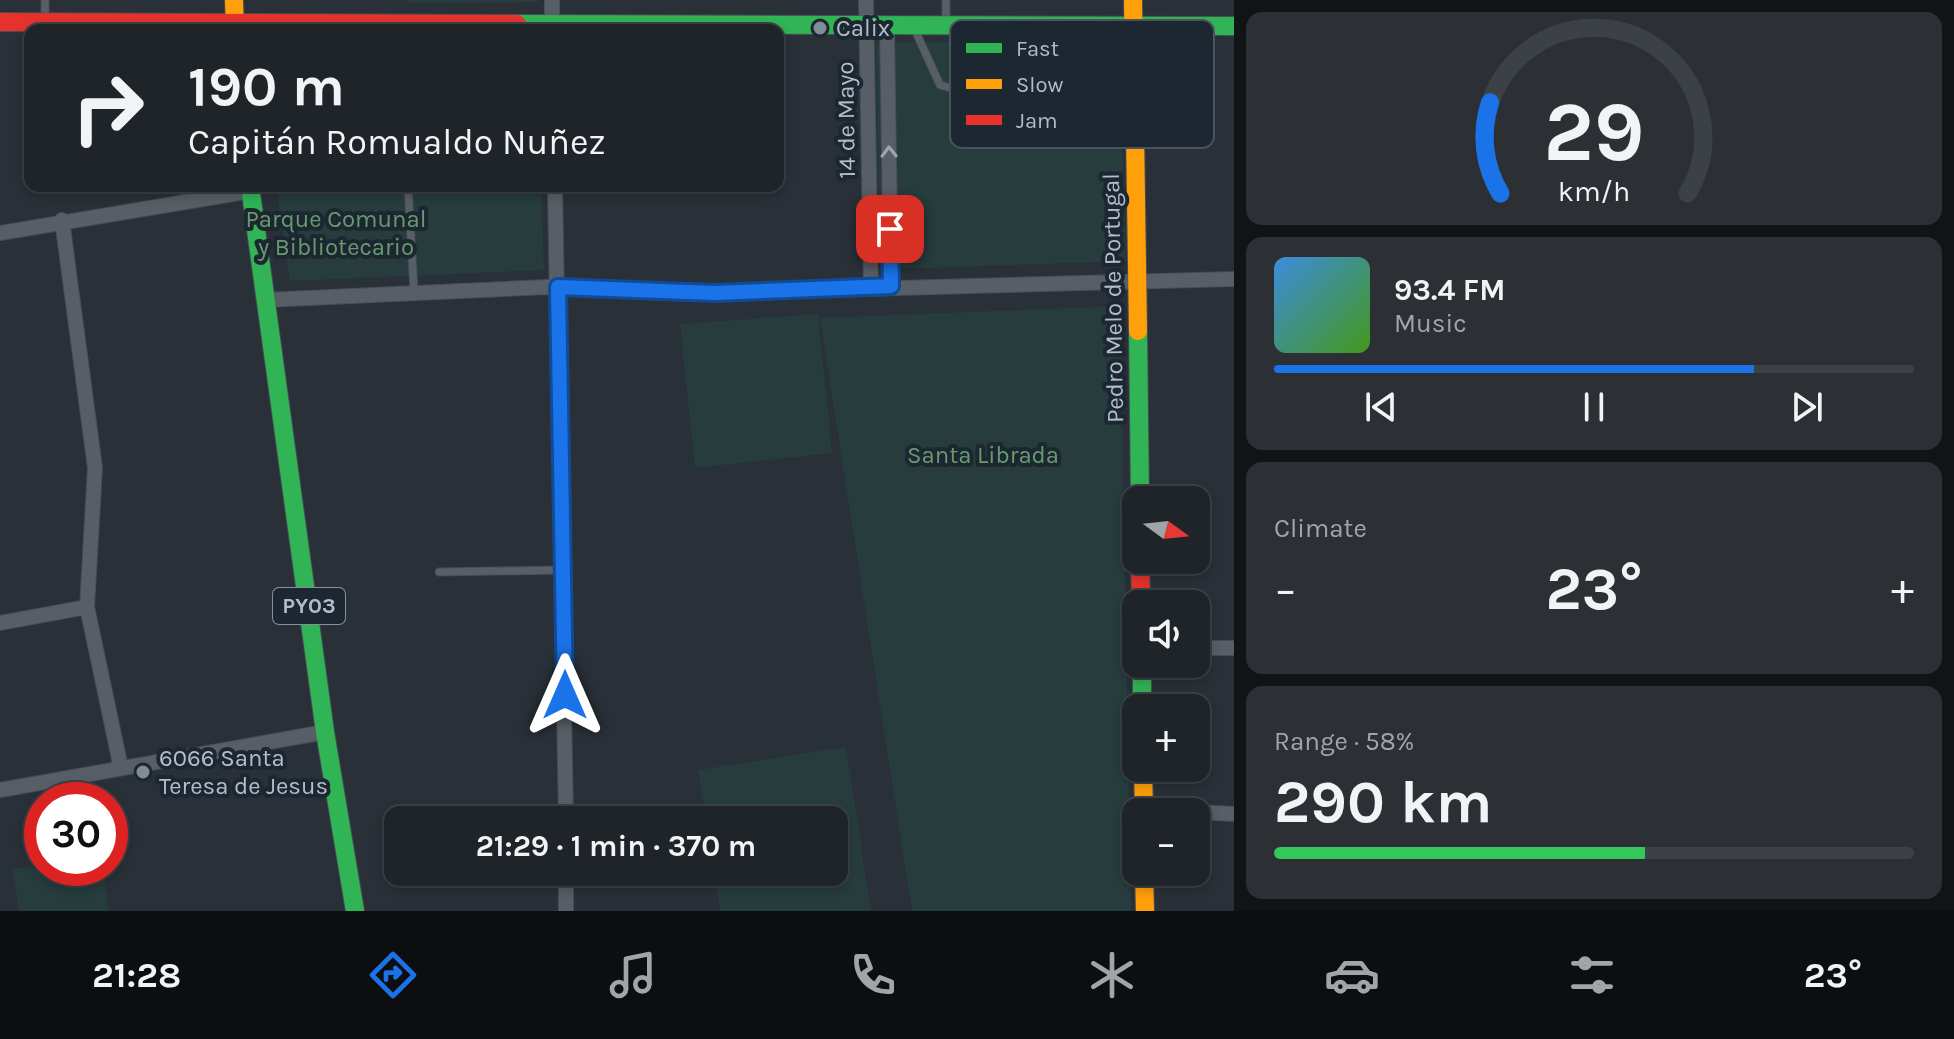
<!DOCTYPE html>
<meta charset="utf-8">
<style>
:root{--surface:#1f2429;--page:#2c3035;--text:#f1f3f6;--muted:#a1a4a8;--line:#3c4146;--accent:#1a73e8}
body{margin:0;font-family:Karla,sans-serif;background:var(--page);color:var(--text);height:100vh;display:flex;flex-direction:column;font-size:30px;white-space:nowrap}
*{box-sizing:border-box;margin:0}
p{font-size:26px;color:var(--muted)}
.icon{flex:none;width:44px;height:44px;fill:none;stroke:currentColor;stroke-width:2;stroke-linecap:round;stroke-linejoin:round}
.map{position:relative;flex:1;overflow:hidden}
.sheet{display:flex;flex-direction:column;gap:12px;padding:12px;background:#111417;width:720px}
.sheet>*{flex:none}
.hud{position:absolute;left:24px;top:24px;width:760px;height:168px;border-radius:16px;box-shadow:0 4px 12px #0003,0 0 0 2px var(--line);background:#1f2429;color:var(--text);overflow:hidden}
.needle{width:52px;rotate:105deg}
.fabs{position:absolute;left:1122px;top:486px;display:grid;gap:16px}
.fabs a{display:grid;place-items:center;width:88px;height:88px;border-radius:16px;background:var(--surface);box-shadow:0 4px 12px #0003,0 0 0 2px var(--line);font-size:40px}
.speed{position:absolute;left:24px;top:782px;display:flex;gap:16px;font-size:40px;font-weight:700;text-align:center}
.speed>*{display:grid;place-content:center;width:104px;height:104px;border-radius:50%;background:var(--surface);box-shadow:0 4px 12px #0003,0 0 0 2px var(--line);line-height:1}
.speed .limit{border:12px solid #d22;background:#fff;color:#111}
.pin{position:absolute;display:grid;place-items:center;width:68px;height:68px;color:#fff;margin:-34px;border-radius:16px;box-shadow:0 4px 12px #0006}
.me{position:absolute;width:88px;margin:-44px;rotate:0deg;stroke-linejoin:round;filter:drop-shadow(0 0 6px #0008)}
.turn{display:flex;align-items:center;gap:28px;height:168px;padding:0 32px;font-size:36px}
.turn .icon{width:104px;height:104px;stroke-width:2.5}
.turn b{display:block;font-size:56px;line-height:68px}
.big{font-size:60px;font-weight:700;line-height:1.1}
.sheet .widget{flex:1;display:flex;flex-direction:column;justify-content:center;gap:12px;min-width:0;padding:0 28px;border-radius:16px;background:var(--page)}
.sheet .dial{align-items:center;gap:0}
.dial svg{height:208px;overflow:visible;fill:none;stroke:var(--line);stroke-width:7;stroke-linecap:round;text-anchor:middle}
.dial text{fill:var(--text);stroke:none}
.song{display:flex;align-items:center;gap:24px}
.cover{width:96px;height:96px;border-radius:12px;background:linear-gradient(135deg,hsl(210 70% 55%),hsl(100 70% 35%))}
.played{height:8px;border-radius:4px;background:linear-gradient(90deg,var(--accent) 75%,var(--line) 75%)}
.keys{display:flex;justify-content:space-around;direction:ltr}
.heat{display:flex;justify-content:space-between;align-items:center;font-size:44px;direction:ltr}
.charge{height:12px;border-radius:6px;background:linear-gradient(90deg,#34c759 58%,var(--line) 0)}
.trip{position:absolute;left:384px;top:806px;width:464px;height:80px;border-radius:16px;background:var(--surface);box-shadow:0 4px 12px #0003,0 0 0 2px var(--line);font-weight:700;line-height:80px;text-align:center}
.tabs{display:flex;height:128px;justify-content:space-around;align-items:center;background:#0c0e10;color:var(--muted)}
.tabs .icon{width:56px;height:56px}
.tabs .on{color:var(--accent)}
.tabs b{font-size:36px;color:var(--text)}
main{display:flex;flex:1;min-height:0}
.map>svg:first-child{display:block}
</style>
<main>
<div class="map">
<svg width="1234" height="911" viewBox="0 0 1234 911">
<rect width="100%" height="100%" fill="#293037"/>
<!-- green -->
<g fill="#263c3d">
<polygon points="409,0 538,0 538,2 409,3"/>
<polygon points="876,41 880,43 885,269 880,272"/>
<polygon points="895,42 1119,42 1126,261 899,269"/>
<polygon points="276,186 541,186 544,270 290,281"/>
<polygon points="1120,306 1131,911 912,911 820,318"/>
<polygon points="818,314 832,453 695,468 680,324"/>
<polygon points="846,747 871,911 720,911 714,872 834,872 834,820 706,820 698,770"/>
<polygon points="42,865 42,868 103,868 109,911 19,911 13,869"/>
</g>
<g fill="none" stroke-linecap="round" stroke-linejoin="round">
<defs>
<g id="lane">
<polyline points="45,20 45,0"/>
<polyline points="946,20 946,0"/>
<polyline points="914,28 940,85 998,101"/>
<polyline points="408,186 414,291"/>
<polyline points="439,572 562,570"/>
</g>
<g id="street">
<polyline points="866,0 871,287"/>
<polyline points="887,26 891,286"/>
<polyline points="552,30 552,0"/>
<polyline points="555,186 566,820"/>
<polyline points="62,220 95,468 87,607 121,768"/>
<polyline points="0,233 251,191"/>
<polyline points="265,300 547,287 714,293 1234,279"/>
<polyline points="0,623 87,607"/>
<polyline points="1196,648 1234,648"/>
<polyline points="0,790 325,732"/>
<polyline points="1144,810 1190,812"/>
<polyline points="1196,812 1234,814"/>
<polyline points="566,872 566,911"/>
</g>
<g id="fast">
<polyline points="517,24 1234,26"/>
<polyline points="250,186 325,732 355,911"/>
<polyline points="1138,331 1140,500"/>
<polyline points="1142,664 1142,708"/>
</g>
<g id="slow">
<polyline points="234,0 235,30"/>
<polyline points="1133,0 1138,331"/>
<polyline points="1143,768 1144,812"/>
<polyline points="1144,872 1145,911"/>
</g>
<g id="jam">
<polyline points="0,22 517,24"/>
<polyline points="1140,560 1141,604"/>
</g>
</defs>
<!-- lane casing -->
<use href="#lane" stroke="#464d54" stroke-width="9"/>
<!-- street casing -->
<use href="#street" stroke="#464d54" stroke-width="16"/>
<!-- fast casing -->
<use href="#fast" stroke="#464d54" stroke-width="20"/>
<!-- slow casing -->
<use href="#slow" stroke="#464d54" stroke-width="20"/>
<!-- jam casing -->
<use href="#jam" stroke="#464d54" stroke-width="20"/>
<!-- lane -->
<use href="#lane" stroke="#585e65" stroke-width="7"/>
<!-- street -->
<use href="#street" stroke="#585e65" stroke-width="14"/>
<!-- fast -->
<use href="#fast" stroke="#30b455" stroke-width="18"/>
<!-- slow -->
<use href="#slow" stroke="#ff9f0a" stroke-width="18"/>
<!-- jam -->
<use href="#jam" stroke="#e5322d" stroke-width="18"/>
</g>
<!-- one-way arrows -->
<defs><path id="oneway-chevron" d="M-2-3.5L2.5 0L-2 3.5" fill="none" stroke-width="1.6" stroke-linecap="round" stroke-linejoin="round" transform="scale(2)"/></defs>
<use stroke="#9ca5af" href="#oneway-chevron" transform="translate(889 152) rotate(-91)"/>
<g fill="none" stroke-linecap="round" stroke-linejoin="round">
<defs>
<polyline id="route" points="565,695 558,287 714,293 891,286 890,229"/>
</defs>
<!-- route casing -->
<use href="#route" stroke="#114b97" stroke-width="20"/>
<!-- route -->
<use href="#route" stroke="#1a73e8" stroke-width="14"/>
</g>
<!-- markers -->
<g fill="#828c95" stroke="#1c2732" stroke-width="3">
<circle cx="820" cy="28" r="8"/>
<circle cx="143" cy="772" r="8"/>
</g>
<g text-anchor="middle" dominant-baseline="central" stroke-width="8" stroke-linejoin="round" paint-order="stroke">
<!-- shield labels -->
<rect fill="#1c2732" stroke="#85909b" stroke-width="2" x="273" y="588" width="72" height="36" rx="6"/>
<g font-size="22" font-weight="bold" fill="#b2bdc8">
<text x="309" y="606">PY03</text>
</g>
<!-- poi labels -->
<g font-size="24" fill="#b2bdc8" stroke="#1c2732" text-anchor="start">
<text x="836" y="28">Calix</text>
<text x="159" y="758">6066 Santa<tspan x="159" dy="28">Teresa de Jesus</tspan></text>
</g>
<!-- street labels -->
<g font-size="24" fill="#b2bdc8" stroke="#1c2732">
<text transform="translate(846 120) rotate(-91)">14 de Mayo</text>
<text transform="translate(1113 298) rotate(-91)">Pedro Melo de Portugal</text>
</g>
<!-- park labels -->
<g font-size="24" fill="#689a6f" stroke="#1c2732">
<text x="336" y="219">Parque Comunal<tspan x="336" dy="28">y Bibliotecario</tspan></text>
<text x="983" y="455">Santa Librada</text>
</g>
</g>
<!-- legend -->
<rect x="950" y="20" width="264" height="128" rx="12" fill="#1c2732" stroke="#49545f" stroke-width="2"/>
<rect x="966" y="43" width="36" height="10" fill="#30b455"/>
<rect x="966" y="79" width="36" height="10" fill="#ff9f0a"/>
<rect x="966" y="115" width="36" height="10" fill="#e5322d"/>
<g font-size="22" fill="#b2bdc8">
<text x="1016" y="56">Fast</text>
<text x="1016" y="92">Slow</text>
<text x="1016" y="128">Jam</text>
</g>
</svg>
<div class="fabs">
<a><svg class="needle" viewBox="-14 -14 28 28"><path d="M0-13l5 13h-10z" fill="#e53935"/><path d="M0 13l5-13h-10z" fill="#a1a4a8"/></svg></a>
<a><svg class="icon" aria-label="sound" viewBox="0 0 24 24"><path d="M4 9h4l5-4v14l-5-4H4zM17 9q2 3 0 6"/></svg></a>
<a>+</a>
<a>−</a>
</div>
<div class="speed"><div class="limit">30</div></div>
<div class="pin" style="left:890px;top:229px;background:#d93025"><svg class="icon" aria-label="arrive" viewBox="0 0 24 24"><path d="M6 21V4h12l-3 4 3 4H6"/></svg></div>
<svg class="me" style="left:565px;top:695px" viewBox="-20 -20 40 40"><path d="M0-17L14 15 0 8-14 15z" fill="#1a73e8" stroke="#fff" stroke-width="4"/></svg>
<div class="trip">21:29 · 1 min · 370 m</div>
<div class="hud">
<div class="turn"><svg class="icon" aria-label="right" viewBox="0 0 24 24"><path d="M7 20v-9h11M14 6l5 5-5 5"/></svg><div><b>190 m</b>Capitán Romualdo Nuñez</div></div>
</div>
</div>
<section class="sheet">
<div class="widget dial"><svg viewBox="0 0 100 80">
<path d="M14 69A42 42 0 1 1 86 69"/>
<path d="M14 69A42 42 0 0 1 10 34" stroke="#1a73e8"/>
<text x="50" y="56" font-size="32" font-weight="700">29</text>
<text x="50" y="72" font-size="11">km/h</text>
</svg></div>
<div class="widget">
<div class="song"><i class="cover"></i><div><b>93.4 FM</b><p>Music</p></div></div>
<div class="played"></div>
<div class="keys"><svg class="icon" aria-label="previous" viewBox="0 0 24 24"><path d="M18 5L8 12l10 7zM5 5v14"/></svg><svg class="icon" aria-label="pause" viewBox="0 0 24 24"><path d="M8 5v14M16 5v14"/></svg><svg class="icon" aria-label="next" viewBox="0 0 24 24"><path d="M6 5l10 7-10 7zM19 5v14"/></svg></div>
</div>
<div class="widget"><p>Climate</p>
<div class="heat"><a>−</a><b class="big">23°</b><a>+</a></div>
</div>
<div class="widget"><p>Range · 58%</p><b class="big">290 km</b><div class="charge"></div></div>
</section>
</main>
<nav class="tabs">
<b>21:28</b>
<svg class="icon on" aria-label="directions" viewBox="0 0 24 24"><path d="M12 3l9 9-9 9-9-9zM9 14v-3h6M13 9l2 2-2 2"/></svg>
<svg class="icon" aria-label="music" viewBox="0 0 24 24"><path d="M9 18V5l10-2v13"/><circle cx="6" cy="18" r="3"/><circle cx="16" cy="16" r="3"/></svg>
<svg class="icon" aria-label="phone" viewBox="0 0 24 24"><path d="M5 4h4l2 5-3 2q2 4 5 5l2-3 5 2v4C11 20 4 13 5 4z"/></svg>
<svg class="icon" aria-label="climate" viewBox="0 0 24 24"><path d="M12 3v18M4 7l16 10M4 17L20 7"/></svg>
<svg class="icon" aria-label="car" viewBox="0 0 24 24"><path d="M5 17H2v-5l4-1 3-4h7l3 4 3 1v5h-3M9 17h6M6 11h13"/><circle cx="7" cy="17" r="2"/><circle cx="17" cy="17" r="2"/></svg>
<svg class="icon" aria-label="filters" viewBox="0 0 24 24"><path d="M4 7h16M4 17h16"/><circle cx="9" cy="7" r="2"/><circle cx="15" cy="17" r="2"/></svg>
<b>23°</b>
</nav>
